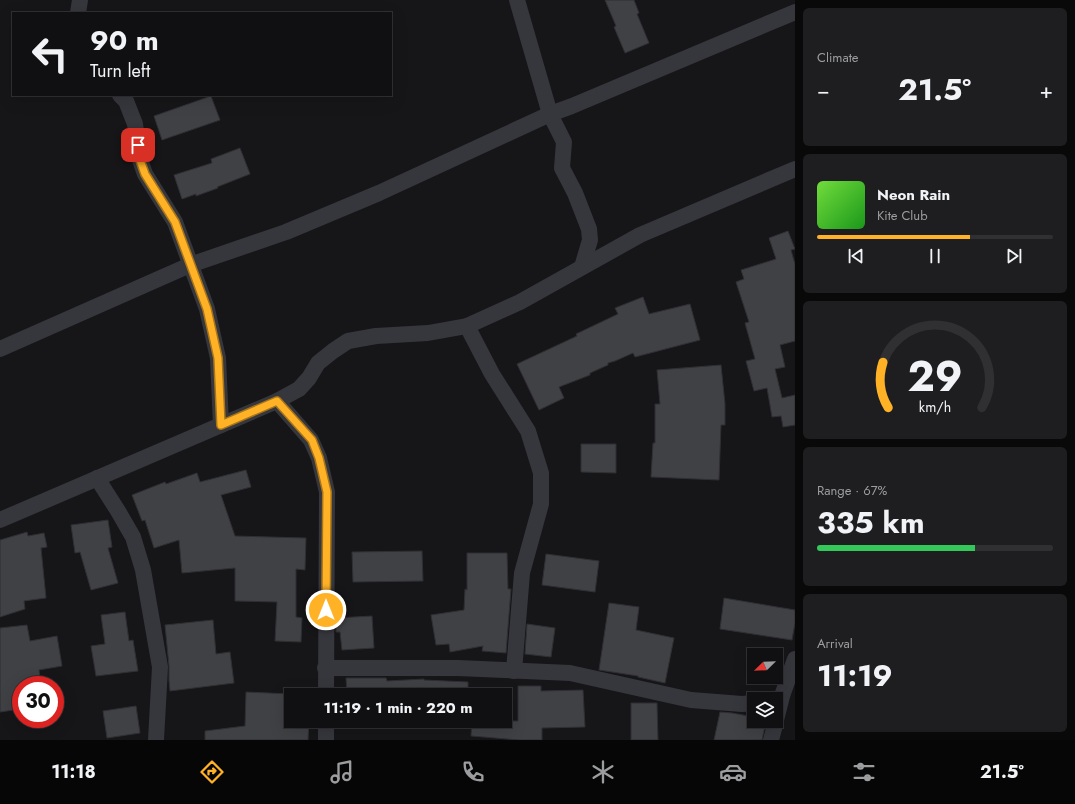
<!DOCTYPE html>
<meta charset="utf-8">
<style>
:root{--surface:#101012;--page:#1e1e20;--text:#f1f3f6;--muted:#9c9d9f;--line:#303032;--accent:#ffb226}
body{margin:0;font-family:Jost,sans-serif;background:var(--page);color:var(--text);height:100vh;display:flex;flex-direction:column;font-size:15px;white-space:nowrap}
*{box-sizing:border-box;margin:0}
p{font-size:13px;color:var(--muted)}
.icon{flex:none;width:22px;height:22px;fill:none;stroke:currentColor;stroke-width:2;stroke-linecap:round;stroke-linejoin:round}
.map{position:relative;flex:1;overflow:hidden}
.drawer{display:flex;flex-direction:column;gap:8px;padding:8px;background:#09090a;width:280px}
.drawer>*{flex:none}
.banner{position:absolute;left:12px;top:12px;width:380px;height:84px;border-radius:0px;box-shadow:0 4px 16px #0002,0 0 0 1px var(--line);background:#101012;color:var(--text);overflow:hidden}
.needle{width:26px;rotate:247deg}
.fabs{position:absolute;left:747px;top:648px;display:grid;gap:8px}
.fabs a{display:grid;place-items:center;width:36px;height:36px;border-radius:0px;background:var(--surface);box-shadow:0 4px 16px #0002,0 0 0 1px var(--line);font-size:20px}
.speed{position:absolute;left:12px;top:676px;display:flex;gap:8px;font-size:20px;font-weight:700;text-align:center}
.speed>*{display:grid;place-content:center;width:52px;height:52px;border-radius:50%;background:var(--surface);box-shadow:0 4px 16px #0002,0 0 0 1px var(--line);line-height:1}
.speed .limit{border:6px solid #d22;background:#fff;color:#111}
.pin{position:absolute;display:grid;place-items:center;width:34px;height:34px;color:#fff;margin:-17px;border-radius:8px;box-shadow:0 2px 6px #0006}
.me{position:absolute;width:44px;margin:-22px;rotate:0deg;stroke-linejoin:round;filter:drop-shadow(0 0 3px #0008)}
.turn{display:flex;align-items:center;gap:14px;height:84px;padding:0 12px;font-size:18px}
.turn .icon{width:52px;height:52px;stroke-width:2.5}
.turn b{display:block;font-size:28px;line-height:34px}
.big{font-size:30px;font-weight:700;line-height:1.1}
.drawer .widget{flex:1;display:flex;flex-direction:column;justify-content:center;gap:6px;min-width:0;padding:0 14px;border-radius:6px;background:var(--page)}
.drawer .dial{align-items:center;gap:0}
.dial svg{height:104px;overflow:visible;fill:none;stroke:var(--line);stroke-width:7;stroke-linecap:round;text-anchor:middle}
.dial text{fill:var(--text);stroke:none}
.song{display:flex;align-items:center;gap:12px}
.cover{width:48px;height:48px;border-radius:6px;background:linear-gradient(135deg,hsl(100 70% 55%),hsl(120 70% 35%))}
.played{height:4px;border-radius:2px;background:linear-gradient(90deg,var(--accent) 65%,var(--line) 65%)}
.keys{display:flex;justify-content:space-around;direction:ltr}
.heat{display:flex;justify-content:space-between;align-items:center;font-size:22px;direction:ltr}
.charge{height:6px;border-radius:3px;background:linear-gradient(90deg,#34c759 67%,var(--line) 0)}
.trip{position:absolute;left:284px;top:688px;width:228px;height:40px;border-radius:0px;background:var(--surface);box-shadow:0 4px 16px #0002,0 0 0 1px var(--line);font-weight:700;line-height:40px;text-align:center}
.tab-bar{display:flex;height:64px;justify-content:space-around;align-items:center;background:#060607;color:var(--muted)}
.tab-bar .icon{width:28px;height:28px}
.tab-bar .selected{color:var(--accent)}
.tab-bar b{font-size:18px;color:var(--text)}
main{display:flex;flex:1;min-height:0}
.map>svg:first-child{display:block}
</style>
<main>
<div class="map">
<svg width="795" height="740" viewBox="0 0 795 740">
<rect width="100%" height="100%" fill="#161618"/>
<!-- building -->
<g fill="#3f4145" stroke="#2f2f34">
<polygon points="605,0 634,0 639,13 637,14 649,43 625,53 614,27 616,26"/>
<polygon points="211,96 220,120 162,140 154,116"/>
<polygon points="240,148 250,174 217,187 218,188 196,196 196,194 182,199 174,175 212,163 211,159"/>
<polygon points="788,231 795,249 791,250 795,264 795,341 780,345 785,367 775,369 782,398 795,395 795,425 783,427 781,416 772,417 767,388 754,391 746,361 755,359 745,323 749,322 736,282 744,279 741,270 776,259 769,238"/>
<polygon points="643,297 649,314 690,304 700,340 635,357 633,353 615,361 608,363 608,365 590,373 590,375 559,387 564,398 539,410 517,364 577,336 576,334 618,314 615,308"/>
<polygon points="721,365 725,404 725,425 721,425 719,480 651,477 653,443 655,443 655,404 660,404 657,370"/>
<polygon points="581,444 616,444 616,473 581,472"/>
<polygon points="246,470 251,487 221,495 235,536 306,538 305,570 296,569 296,617 302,618 301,642 275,641 277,602 235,601 235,568 182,573 179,540 154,548 145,520 142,521 132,495 165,482 166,484 197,473 200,482"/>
<polygon points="108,520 112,547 108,548 118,583 91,590 80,552 75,553 71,525"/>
<polygon points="27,532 28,536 44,533 47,547 41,548 46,598 24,601 25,609 0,617 0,540"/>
<polygon points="422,551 423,581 353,582 352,552"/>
<polygon points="467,553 507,553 508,589 511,589 506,653 482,651 483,646 450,652 449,644 436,645 431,615 464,610 465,589 467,590"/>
<polygon points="546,554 599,561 595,592 542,585"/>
<polygon points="724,598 795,610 795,623 792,640 720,629"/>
<polygon points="609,603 639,607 636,630 674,638 665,683 638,677 638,676 599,670"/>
<polygon points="125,612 129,641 133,640 138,671 96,676 91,646 105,644 101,615"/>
<polygon points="372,616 374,648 342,650 340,632 336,632 336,618"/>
<polygon points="213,620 216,654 230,652 234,683 170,691 169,680 169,666 165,625"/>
<polygon points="527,624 555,628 551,657 525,654"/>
<polygon points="27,625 30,641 57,636 62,666 39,670 41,685 21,685 21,709 0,712 0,628"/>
<polygon points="346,678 386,678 387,681 424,679 424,680 468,682 468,695 347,695"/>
<polygon points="518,686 541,686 541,691 583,690 585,727 542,728 542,740 519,740 471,736 472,721 518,721"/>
<polygon points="246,692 291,694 291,721 309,721 308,740 205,740 205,731 245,726"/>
<polygon points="631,703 657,703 658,740 631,740"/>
<polygon points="136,706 140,733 107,738 103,711"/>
<polygon points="720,712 732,713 754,717 754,721 766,721 762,740 714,740"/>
</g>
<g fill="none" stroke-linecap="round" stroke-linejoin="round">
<!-- street -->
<g stroke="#36373d" stroke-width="16">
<polyline points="517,0 550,114 564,142 562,168 575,193 589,229 590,240 582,267"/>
<polyline points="78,13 80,0"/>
<polyline points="120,95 126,101 135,124 140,160 145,174 175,222 207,309 218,358 221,425"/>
<polyline points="467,326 492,374 528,431 541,473 541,504 522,573 514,671"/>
<polyline points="0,349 190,265 286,232 379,193 550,114 572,106 795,12"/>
<polyline points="277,401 311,440 319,458 327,492 326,695"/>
<polyline points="97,478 118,511 133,537 143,570 160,667 156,740"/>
<polyline points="0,520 277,401 299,389 309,378 318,363 333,351 348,341 376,336 428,333 467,326 520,302 640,235 795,169"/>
<polyline points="325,668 458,668 570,673 691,700 742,704 754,703"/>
<polyline points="776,720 782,696 795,659"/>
<polyline points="326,721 326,740"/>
<polyline points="771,740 776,721"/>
</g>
</g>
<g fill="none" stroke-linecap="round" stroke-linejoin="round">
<defs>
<polyline id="route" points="138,145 140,160 145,174 175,222 207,309 218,358 221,425 277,401 312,440 319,458 327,492 326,610"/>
</defs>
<!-- route casing -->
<use href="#route" stroke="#a67419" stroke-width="10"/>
<!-- route -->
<use href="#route" stroke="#ffb226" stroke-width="7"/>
</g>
</svg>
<div class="fabs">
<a><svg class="needle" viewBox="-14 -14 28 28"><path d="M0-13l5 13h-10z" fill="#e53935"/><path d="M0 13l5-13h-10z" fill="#9c9d9f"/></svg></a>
<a><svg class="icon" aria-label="layers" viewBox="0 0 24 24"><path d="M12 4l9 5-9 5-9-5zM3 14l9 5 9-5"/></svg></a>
</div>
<div class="speed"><div class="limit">30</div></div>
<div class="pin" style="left:138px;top:145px;background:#d93025"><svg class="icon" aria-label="arrive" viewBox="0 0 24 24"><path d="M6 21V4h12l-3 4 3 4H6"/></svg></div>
<svg class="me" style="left:326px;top:610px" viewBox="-20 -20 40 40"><circle r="17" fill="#ffb226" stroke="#fff" stroke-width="3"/><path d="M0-11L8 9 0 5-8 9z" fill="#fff"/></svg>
<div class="trip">11:19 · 1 min · 220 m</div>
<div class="banner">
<div class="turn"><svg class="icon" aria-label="left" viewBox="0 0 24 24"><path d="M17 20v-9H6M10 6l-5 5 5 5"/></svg><div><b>90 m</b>Turn left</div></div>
</div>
</div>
<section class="drawer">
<div class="widget"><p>Climate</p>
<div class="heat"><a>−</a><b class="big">21.5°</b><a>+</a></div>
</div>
<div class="widget">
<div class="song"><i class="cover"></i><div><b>Neon Rain</b><p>Kite Club</p></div></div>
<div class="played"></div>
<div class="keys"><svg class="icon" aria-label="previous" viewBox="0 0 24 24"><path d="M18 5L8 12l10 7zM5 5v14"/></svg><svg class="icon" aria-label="pause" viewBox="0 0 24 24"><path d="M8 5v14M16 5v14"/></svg><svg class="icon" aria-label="next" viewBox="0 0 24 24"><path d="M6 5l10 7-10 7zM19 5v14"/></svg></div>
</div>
<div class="widget dial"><svg viewBox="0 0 100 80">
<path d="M14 69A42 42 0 1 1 86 69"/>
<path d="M14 69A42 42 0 0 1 10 34" stroke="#ffb226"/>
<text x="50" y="56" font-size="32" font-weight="700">29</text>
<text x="50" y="72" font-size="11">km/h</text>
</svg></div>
<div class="widget"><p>Range · 67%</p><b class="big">335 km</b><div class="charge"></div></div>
<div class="widget"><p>Arrival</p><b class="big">11:19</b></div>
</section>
</main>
<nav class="tab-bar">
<b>11:18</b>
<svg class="icon selected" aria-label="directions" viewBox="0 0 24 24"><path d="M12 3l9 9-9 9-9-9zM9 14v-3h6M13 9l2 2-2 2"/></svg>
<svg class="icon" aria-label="music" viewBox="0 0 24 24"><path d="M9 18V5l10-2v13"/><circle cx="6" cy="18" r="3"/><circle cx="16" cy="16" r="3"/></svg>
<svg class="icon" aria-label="phone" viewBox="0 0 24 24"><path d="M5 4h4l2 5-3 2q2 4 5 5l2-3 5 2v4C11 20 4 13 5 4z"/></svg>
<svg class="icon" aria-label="climate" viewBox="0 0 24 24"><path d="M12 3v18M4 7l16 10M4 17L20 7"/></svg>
<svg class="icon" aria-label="car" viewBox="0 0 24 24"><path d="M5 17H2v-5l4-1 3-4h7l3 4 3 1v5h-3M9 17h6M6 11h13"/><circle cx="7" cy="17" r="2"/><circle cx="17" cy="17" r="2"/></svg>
<svg class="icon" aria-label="filters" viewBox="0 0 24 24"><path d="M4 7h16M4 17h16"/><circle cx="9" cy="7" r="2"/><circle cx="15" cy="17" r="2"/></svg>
<b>21.5°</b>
</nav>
